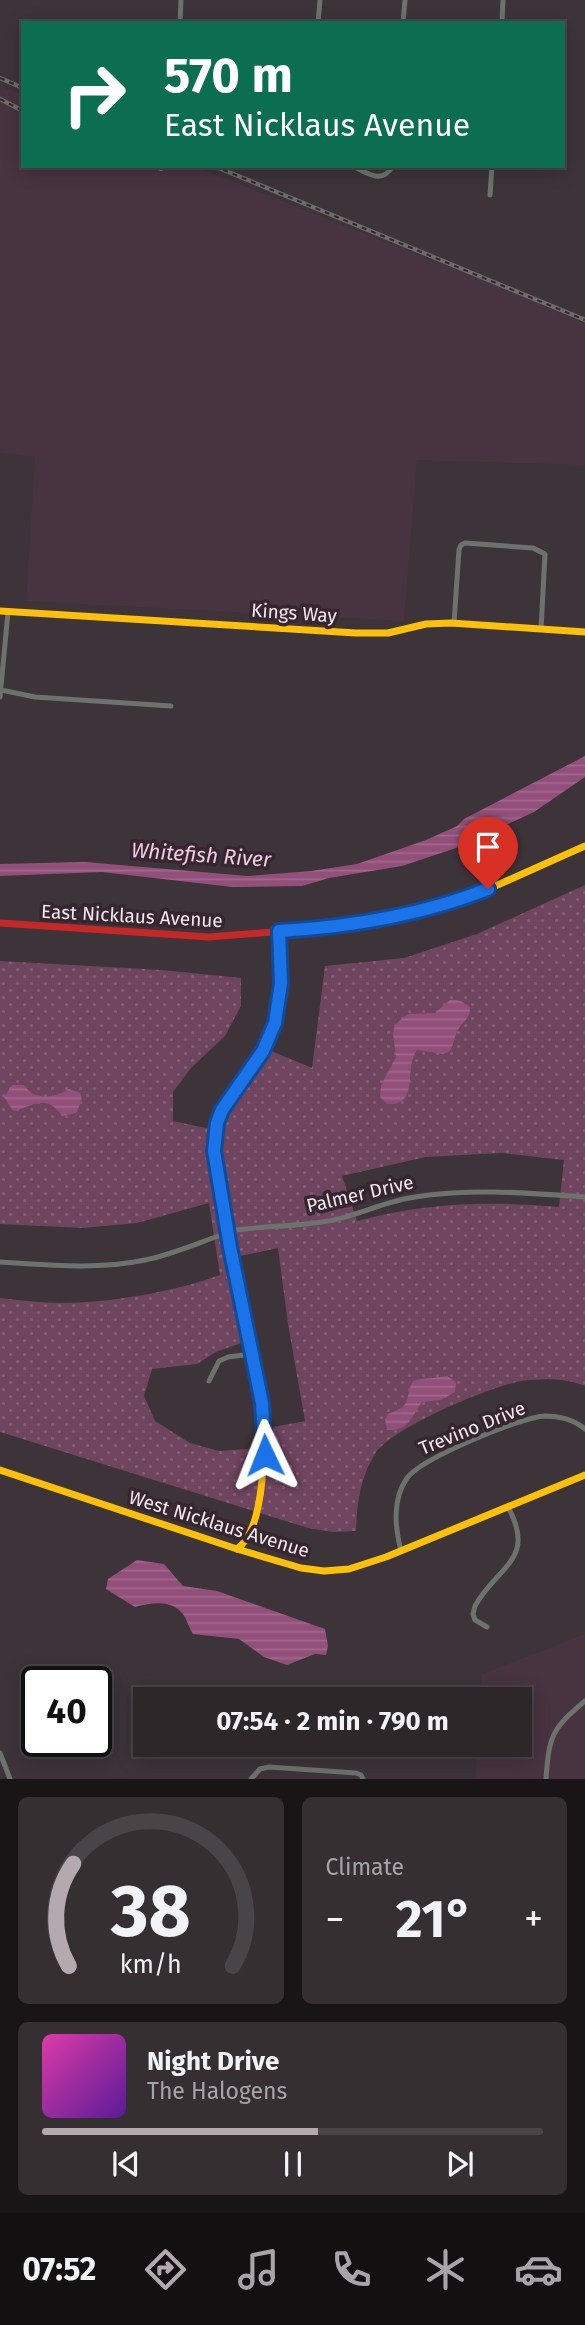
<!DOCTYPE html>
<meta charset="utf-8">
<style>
:root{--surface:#2d272a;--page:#352f32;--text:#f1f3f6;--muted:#a7a5a8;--line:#484447;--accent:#b3a9ae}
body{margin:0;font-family:"Fira Sans",sans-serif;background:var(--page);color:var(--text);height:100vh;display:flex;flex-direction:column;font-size:26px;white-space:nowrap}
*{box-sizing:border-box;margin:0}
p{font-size:23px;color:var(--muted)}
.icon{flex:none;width:38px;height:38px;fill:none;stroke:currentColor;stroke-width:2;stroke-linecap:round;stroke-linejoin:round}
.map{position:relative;height:1779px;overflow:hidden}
.details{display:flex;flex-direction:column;gap:18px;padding:18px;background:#191517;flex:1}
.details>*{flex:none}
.guide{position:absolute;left:21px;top:21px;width:544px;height:147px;border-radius:0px;box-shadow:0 4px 18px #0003,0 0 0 2px var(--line);background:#0b6e4f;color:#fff;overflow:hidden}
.speed{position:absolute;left:21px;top:1666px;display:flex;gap:14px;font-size:35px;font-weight:700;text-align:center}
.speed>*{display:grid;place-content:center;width:91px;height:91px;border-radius:50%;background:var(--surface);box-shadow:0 4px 18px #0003,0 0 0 2px var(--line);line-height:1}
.speed .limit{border:4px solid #111;border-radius:10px;background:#fff;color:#111}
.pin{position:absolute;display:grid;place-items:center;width:60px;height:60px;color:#fff;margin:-72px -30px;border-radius:50% 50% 50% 0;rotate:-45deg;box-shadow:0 0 7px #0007}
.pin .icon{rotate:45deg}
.me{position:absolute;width:77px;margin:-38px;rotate:358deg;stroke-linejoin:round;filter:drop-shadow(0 0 5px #0008)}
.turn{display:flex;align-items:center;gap:24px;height:147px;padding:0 28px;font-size:32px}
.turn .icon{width:91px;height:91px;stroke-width:2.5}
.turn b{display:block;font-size:49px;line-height:60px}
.big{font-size:52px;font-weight:700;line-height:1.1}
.details .widget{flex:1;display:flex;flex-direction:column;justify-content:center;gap:10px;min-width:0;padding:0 24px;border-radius:10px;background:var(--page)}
.details .dial{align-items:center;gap:0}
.dial svg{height:182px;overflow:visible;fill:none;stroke:var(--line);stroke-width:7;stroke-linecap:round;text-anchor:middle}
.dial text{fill:var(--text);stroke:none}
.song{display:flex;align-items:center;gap:21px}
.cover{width:84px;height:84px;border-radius:10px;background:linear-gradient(135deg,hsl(320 70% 55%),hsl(270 70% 35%))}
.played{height:7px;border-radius:4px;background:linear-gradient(90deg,var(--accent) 55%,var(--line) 55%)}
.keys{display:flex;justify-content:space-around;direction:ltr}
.heat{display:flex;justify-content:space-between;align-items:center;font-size:38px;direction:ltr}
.details .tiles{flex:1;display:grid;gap:18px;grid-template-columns:1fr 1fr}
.widget:last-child{grid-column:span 2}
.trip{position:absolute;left:133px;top:1687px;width:399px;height:70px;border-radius:0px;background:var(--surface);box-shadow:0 4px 18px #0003,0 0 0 2px var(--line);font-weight:700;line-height:70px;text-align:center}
.menu{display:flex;height:112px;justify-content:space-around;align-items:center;background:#121011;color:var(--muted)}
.menu .icon{width:49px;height:49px}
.menu .selected{color:var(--accent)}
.menu b{font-size:32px;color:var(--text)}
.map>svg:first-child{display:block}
</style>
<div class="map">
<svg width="585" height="1779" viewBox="0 0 585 1779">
<defs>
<pattern id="grass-dots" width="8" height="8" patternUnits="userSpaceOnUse" patternTransform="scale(1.75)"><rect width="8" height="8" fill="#6e445e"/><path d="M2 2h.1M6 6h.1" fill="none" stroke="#835f75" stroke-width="1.8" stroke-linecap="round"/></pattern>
<pattern id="water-rules" width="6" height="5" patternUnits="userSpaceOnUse" patternTransform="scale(1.75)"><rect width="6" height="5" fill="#924f7a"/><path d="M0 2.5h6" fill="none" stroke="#a2688d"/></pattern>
</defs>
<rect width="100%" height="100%" fill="#3c3438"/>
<!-- built -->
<g fill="#483340">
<polygon points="0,86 23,95 23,166 194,166 506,289 585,324 585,465 417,460 404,621 26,601 35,457 0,453"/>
<polygon points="585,1634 585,1779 475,1779 478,1745 520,1745 520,1699 481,1699 482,1674"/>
</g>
<!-- grass -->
<path fill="url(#grass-dots)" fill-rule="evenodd" d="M585 885V1386C568 1378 541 1378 522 1381 491 1386 391 1428 375 1454 360 1478 357 1503 356 1531L333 1532 308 1528 0 1432V1298C20 1300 40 1303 60 1303 110 1303 173 1292 220 1275L209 1203 137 1223 83 1228 0 1224V961L162 970 241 978V1006L225 1036 191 1068 173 1092V1121L220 1131C228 1100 253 1078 269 1050L312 1068 325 966 404 958 477 934ZM502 1153 564 1160 559 1207C486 1201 428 1202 357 1221L342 1176 426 1157ZM278 1248 288 1324 305 1421 273 1427V1447L219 1451 190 1443 155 1421 144 1396 152 1369 197 1364 216 1352 244 1342 227 1259Z"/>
<!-- water -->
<g fill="url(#water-rules)">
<polygon points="585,756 585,777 534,812 456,848 402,866 329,878 302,886 232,887 102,872 0,876 0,864 85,862 248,876 311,871 357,864 426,840 457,826 464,819"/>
<path d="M450 1000C459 999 463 1002 470 1007 470 1018 465 1020 459 1028 455 1034 454 1044 450 1051L443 1054 417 1050C403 1069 421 1106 387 1104L380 1097 381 1085 396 1057 393 1034 394 1028 398 1022 409 1014 435 1013Z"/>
<path d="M12 1085H24C34 1101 55 1098 69 1089L80 1093 82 1100 76 1113 62 1116C46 1093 35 1106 13 1111L4 1097Z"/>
<path d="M447 1376 456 1382 455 1392 441 1400 422 1402C410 1418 411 1430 387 1430L385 1420 388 1414C414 1405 403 1400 413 1381 420 1378 438 1378 447 1376Z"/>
<path d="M137 1560 164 1564 183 1586 217 1591 325 1629 328 1646 326 1655 315 1654 287 1665 264 1657 239 1639 193 1634C189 1628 187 1620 183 1614 171 1599 150 1603 135 1607L106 1589 108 1579Z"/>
</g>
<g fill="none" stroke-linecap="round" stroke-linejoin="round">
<!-- street -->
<g stroke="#6c736c" stroke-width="5">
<polyline points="180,23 181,0"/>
<polyline points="318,23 320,0"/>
<polyline points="403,23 405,0"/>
<polyline points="502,23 503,0"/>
<path d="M352 166C369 173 381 185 393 166"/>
<polyline points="490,195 492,166"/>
<polyline points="454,623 459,550 461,545 465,543 533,548 545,554 541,629"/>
<polyline points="1,690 35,697 171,706"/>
<polyline points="0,697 8,612"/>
<path d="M227 1231C260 1226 294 1227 328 1221 357 1216 385 1201 415 1197 471 1188 529 1193 585 1197"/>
<path d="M0 1262C48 1265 98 1270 145 1260 174 1254 200 1242 227 1233"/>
<polyline points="209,1381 219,1361 228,1357 252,1354"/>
<path d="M401 1551C395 1527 392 1500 407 1478 422 1458 519 1418 544 1416 559 1416 573 1419 585 1429"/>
<path d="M487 1627 475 1620 473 1614 475 1606C497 1566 537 1560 508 1507"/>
<polyline points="0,1753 10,1779"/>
<polyline points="251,1779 260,1769 269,1767 356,1773 361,1775 363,1779"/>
<path d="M546 1779C549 1735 552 1729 585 1701"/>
</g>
<!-- slow -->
<g stroke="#ffc107" stroke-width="7">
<polyline points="0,611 356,633 388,633 426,624 451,623 585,632"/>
<polyline points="493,887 585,846"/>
<path d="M219 1122 215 1147 216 1173 262 1403C265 1437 267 1528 237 1549"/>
<polyline points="0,1470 237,1549 301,1568 324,1571 349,1569 386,1557 585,1475"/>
</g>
<!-- jam -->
<g stroke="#c62828" stroke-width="7">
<polyline points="0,923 209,937 335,927 442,905 493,887"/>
<path d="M219 1122C227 1097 246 1079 259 1057 282 1018 282 976 279 931"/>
</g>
<defs>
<g id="rail">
<polyline points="0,78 23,88"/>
<polyline points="0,99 23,111"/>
<polyline points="155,166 161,169"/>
<polyline points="214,166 585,320"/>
</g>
</defs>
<!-- rail casing -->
<use href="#rail" stroke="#6c6c6b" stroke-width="4.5"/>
<!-- rail -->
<use href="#rail" stroke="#36262f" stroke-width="2" stroke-dasharray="5" stroke-linecap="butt"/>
</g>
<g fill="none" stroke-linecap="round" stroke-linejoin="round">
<defs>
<path id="route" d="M265 1455 262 1403 230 1247 214 1151 217 1123 222 1110 263 1051 275 1023 281 983 279 931C350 927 422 915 488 889"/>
</defs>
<!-- route casing -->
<use href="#route" stroke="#114b97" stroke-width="18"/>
<!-- route -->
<use href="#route" stroke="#1a73e8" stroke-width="12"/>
</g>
<g text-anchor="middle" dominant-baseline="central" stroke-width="7" stroke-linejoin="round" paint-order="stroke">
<!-- street labels -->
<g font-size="19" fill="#f3e8ee" stroke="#36262f">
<text transform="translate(294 613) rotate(4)">Kings Way</text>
<text transform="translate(132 916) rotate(3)">East Nicklaus Avenue</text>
<text transform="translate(360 1194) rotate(-13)">Palmer Drive</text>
<text transform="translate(472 1428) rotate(-22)">Trevino Drive</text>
<text transform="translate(219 1524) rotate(17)">West Nicklaus Avenue</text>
</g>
<!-- water labels -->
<g font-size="21" font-style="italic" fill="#f5cbe4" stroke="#36262f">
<text transform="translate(201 855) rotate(4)">Whitefish River</text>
</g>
</g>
</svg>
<div class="speed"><div class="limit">40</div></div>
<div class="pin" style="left:488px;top:889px;background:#d93025"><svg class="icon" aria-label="arrive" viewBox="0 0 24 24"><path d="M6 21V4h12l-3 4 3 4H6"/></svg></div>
<svg class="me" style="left:265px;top:1455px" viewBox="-20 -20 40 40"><path d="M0-17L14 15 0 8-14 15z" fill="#1a73e8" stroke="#fff" stroke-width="4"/></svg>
<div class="trip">07:54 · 2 min · 790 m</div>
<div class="guide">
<div class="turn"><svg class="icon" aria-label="right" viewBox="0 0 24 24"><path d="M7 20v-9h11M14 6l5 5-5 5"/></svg><div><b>570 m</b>East Nicklaus Avenue</div></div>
</div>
</div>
<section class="details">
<div class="tiles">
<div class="widget dial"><svg viewBox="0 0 100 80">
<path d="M14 69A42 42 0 1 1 86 69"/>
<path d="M14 69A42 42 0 0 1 16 24" stroke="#b3a9ae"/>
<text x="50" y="56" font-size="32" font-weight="700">38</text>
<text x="50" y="72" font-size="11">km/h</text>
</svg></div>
<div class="widget"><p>Climate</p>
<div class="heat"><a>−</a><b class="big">21°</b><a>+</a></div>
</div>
<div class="widget">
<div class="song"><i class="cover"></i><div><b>Night Drive</b><p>The Halogens</p></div></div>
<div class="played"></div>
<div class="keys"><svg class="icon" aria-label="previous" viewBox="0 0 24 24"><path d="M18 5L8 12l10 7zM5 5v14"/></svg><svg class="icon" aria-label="pause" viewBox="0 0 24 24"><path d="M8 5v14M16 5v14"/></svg><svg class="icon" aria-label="next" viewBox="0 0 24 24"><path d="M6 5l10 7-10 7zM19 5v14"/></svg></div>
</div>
</div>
</section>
<nav class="menu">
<b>07:52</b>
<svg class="icon selected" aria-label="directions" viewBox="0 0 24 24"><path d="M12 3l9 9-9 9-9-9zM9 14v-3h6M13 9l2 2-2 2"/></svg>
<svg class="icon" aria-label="music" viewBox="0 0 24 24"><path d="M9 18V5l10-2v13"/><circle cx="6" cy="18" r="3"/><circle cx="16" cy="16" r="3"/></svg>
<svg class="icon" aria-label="phone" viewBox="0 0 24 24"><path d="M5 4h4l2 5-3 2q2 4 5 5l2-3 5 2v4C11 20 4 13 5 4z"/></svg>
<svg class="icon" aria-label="climate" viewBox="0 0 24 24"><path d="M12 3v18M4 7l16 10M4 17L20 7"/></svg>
<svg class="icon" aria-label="car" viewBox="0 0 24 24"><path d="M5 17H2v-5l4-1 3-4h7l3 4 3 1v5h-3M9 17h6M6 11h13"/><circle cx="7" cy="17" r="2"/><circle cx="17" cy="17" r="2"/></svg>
</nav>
